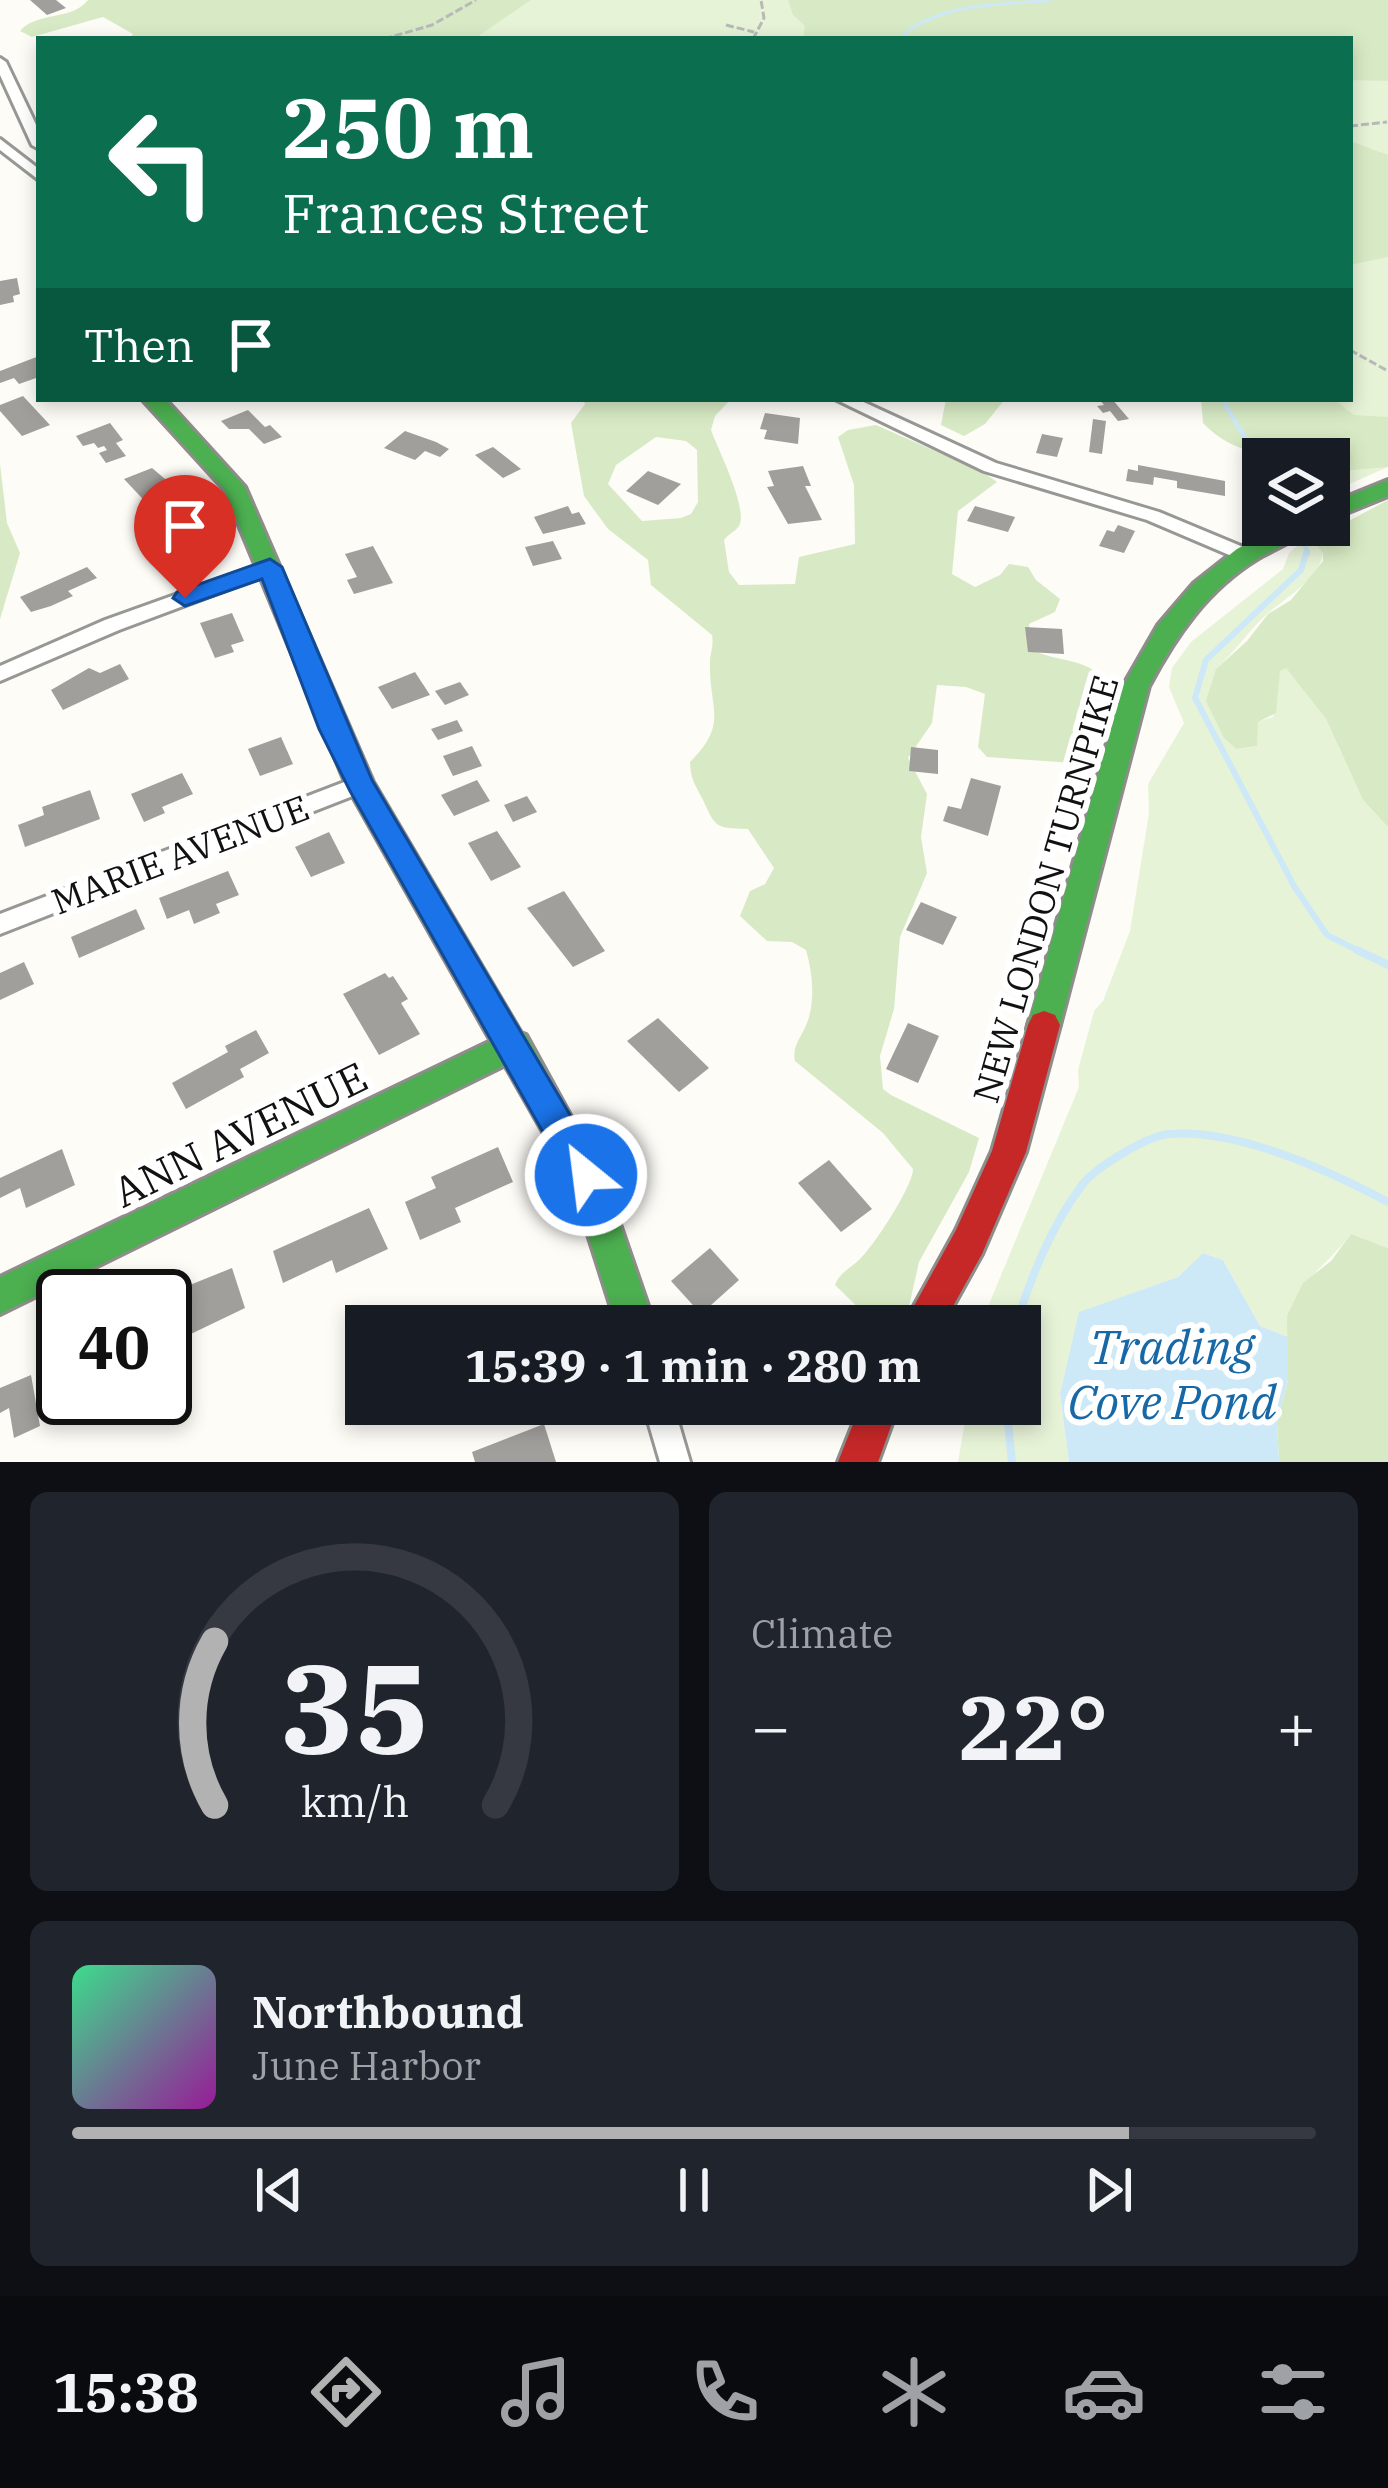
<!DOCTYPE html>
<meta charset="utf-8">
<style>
:root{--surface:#171b24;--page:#20242c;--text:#f1f3f6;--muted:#9ea1a6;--line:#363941;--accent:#b2b2b3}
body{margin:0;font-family:"IBM Plex Serif",serif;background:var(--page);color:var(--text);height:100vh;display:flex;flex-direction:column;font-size:45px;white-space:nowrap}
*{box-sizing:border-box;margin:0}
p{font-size:39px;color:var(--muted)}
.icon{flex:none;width:66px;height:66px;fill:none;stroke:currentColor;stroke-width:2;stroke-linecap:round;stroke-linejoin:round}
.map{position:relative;height:1462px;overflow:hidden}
.panel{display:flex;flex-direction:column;gap:30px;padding:30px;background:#0d0f14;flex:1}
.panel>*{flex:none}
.top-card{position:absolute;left:36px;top:36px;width:1317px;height:366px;border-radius:0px;box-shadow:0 6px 18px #0003;background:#0b6e4f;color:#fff;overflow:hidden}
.controls{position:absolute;left:1242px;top:438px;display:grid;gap:24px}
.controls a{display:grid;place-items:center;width:108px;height:108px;border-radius:0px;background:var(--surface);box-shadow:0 6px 18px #0003;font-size:60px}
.speed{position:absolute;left:36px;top:1269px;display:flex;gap:24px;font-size:60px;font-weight:700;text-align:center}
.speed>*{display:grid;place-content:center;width:156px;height:156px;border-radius:50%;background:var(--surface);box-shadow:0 6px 18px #0003;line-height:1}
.speed .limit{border:6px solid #111;border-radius:18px;background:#fff;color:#111}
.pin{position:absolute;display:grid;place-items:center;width:102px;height:102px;color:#fff;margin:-123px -51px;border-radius:50% 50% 50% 0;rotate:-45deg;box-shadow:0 0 12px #0007}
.pin .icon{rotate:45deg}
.me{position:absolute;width:132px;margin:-66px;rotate:331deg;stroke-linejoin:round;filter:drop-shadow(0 0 9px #0008)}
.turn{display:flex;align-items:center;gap:42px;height:252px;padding:0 48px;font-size:54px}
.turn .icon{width:156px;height:156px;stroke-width:2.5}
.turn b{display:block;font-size:84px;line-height:102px}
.then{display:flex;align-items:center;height:114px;padding:0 48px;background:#0003;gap:24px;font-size:45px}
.big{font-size:90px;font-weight:800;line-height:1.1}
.panel .widget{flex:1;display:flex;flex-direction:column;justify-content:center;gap:18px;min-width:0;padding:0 42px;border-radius:18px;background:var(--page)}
.panel .dial{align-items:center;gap:0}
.dial svg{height:312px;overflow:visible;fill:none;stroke:var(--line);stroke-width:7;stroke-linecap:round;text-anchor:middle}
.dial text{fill:var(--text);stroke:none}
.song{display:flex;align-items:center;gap:36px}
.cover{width:144px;height:144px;border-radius:18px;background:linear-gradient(135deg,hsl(150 70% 55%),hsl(300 70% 35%))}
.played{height:12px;border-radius:6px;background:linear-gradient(90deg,var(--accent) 85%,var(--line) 85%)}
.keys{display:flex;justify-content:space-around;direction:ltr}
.heat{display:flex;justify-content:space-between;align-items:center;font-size:66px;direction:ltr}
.panel .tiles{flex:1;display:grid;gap:30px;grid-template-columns:1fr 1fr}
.widget:last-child{grid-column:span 2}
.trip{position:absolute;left:345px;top:1305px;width:696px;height:120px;border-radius:0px;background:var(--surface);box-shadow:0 6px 18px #0003;font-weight:800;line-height:120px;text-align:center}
.tab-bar{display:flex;height:192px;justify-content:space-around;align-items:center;background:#090b0e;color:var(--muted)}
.tab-bar .icon{width:84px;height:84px}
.tab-bar .selected{color:var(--accent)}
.tab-bar b{font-size:54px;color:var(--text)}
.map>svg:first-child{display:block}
</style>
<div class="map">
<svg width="1388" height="1462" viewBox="0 0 1388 1462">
<rect width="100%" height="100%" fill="#fdfcf7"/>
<!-- green -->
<g fill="#e7f3d7">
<polygon points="514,0 1388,0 1388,467 1329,493 1329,459 1263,459 1263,469 1221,399 1350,399 1350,39 465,39"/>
<path d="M1313 540 1323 552C1321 577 1286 598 1268 613 1250 629 1235 652 1216 669L1224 738 1236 749 1257 746V722L1273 717 1280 670 1286 667 1326 719 1363 800 1388 827V1248L1351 1234C1324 1270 1286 1287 1288 1337L1260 1326 1223 1260 1203 1253 1178 1277 1080 1312 1060 1394 1069 1462H958L968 1404H1020V1326H980L1079 1087 1078 1070 1094 1011 1103 1001 1130 931 1149 813 1148 784 1184 723 1169 687 1172 668 1191 642 1283 569 1289 553 1303 541Z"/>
</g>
<!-- forest -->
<g fill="#d8eac5" fill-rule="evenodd">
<path d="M88 0H531L474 39H130L133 34 103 17 32 37 20 31C37 11 72 21 88 0Z"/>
<polygon points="788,0 1388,0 1388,81 1350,80 1350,39 803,39 805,26 793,15"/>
<polygon points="1350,141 1388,155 1388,257 1350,265"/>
<path d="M583 399H731L715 416 711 430C717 447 749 510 739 526 735 532 728 534 724 540L729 572 739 585 795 584 799 557 855 544 854 485 838 437 848 430 876 425 983 472 997 482 958 511 952 574 975 587 1000 575 1009 564 1028 567 1036 580 1060 599 1055 612 1029 624 1031 649C1052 661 1081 658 1098 674 1090 705 1103 740 1073 763L987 757 978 747 985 694 966 687 937 685 932 723 908 758 927 794 921 837 927 873 900 937 894 1009 880 1056 883 1089 891 1095 979 1138 969 1172 919 1262 908 1311 891 1322 872 1321 835 1285C840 1272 851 1268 861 1258 875 1244 913 1186 913 1169L883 1133 795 1061C791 1044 805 1034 809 1017 815 996 812 971 806 950L792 942 767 941 740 916 750 891 765 884 774 868 748 829C715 828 716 828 703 800 695 784 691 781 690 762 729 723 709 710 710 663 710 652 714 647 712 635L651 585 648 560 608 529 584 496 571 423 585 404ZM656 437 686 441 697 450 698 502 691 514 681 518 642 521 608 484 616 465Z"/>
<polygon points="946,399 1005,399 985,424 964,436 941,425"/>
<path d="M1201 399H1333L1354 415 1388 417V467L1329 472V459C1283 459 1236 458 1203 423Z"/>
<polygon points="0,464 7,523 20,553 0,619"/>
<polygon points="1388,500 1388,827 1363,800 1326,719 1286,668 1280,671 1276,713 1258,722 1257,746 1236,749 1224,738 1206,701 1216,669 1247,641 1268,614 1291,600 1323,561 1323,553 1313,540"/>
<polygon points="1351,1234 1388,1248 1388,1462 1279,1462 1277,1422 1288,1380 1287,1316 1303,1283 1331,1261"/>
</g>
<!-- water -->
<polygon fill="#cde8f7" points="1203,1253 1223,1260 1260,1326 1288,1337 1288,1380 1277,1422 1279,1462 1069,1462 1060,1394 1079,1312 1178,1277"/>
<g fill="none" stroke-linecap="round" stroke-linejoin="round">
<!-- stream-far3 -->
<path stroke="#cde8f7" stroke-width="3" d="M899 39C939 1 999 6 1051 0"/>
<!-- stream-far2 -->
<g stroke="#cde8f7" stroke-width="4.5">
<polyline points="1222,399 1263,468"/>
<polyline points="1297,525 1308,554"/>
</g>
<!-- stream-far1 -->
<polyline stroke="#cde8f7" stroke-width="6" points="1307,551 1301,570 1206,660 1195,698 1294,886 1327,935 1363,953"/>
<!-- stream -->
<g stroke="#cde8f7" stroke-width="8">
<polyline points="1357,950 1388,965"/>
<path d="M1015 1326C1032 1276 1050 1228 1082 1185 1096 1167 1147 1136 1169 1134 1239 1129 1328 1170 1388 1202"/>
<polyline points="1006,1404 1012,1462"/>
</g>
</g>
<!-- building -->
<g fill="#a19f9c">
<polygon points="30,0 56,0 66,8 47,15"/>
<polygon points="17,278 20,294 13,296 14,302 0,305 0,281"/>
<polygon points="39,356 39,377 19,384 14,378 0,383 0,371"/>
<polygon points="23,396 50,425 22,436 0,411 0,405"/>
<polygon points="1099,399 1112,399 1129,419 1118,421 1110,411 1103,413 1097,406 1104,405"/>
<polygon points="248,410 265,427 270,425 282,437 264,444 249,429 229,429 221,421"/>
<polygon points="765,413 800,418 798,444 764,439 767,430 760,429"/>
<polygon points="1093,419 1106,421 1102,454 1089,452"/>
<polygon points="110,423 123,440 116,443 126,456 106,463 99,453 107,450 104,446 98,448 94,443 83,446 76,436"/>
<polygon points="405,431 436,442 449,449 440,457 425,451 415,460 384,448"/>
<polygon points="1042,434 1063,438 1057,457 1036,453"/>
<polygon points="493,447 521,469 503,478 475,455"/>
<polygon points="1138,465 1225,481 1225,496 1177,488 1177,481 1154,477 1153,485 1126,481 1128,469 1138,471"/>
<polygon points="803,466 811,486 805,486 822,520 788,524 767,487 774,486 768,471"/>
<polygon points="152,468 165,479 176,504 155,512 124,479"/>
<polygon points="648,471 681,484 658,505 626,491"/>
<polygon points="568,506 572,514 579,512 586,524 543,534 534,517"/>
<polygon points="975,506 1015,517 1008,532 967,521"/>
<polygon points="184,519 207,562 182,570 160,527"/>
<polygon points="1118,525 1135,531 1124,553 1099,546 1107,530 1114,532"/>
<polygon points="553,541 562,559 533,566 525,547"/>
<polygon points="373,546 393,583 354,594 347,580 357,577 345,554"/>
<polygon points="87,567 97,578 68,591 73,596 51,606 31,612 20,597"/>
<polygon points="232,613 244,641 231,645 234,652 215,658 200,623"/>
<polygon points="1025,627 1062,629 1064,654 1028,652"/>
<polygon points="120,664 129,679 63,710 51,690 89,668 100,673"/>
<polygon points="415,672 430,695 392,709 378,687"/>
<polygon points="460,682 469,695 445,705 435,691"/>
<polygon points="457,720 463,731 438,740 431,729"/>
<polygon points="281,737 293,764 260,776 248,749"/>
<polygon points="472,746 482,766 453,776 443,756"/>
<polygon points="911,747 938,750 938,774 909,771"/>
<polygon points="182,773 193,794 162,807 165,813 144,822 131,794"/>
<polygon points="971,778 1001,786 988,836 943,821 948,806 961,809"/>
<polygon points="477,780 490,801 454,816 441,795"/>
<polygon points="90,790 100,819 25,847 18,825 44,815 42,807"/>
<polygon points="527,796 537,812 513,822 504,805"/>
<polygon points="497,831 521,867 491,881 468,843"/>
<polygon points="329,832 345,863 311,877 295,847"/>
<polygon points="228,871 239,895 216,904 220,913 194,924 189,910 167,919 159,898"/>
<polygon points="564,891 605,951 573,967 527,908"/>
<polygon points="921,902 957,917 943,945 906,930"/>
<polygon points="136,909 145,929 79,958 71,937"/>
<polygon points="24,962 34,984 0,1000 0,973"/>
<polygon points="385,973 389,978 393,976 408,999 401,1003 420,1034 379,1055 343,994"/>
<polygon points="658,1018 709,1068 679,1092 627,1041"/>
<polygon points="908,1023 939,1036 918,1083 886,1069"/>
<polygon points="256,1030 269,1053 240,1069 244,1077 186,1109 172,1083 228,1052 225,1046"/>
<polygon points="498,1147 513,1182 455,1208 461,1222 420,1240 405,1202 436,1188 431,1177"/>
<polygon points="62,1149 75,1185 26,1208 20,1188 0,1198 0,1178"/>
<polygon points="829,1160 872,1209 841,1232 798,1183"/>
<polygon points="369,1208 388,1249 336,1273 332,1260 283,1283 273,1251"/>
<polygon points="710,1248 739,1280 701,1314 671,1281"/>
<polygon points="232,1268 245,1308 170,1344 165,1295"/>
<polygon points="31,1375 40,1426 14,1438 9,1408 0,1413 0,1388"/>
<polygon points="544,1424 556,1462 475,1462 472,1452"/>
</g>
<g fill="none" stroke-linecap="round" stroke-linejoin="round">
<defs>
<g id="street">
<polygon points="0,58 6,62 39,131 39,149 32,145 0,75"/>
<polygon points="0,139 39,169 39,180 0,150"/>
<polygon points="835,399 857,399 996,463 1159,512 1248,549 1250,553 1248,557 1234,557 1147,520 984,471"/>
<polygon points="270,561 279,567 277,571 119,630 0,681 0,666 105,620"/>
<polygon points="360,776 368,778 371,784 368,790 0,934 0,914"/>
<polygon points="643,1404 673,1404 690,1462 660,1462"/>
</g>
<g id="fast">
<polygon points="142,399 165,399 245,487 373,782 521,1033 526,1035 603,1175 655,1326 617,1326 571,1181 505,1065 0,1314 0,1277 491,1041 346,784 224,489"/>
<polygon points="1388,480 1388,496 1329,520 1329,504"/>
<path d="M1282 525H1313C1299 540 1275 548 1257 559 1207 590 1176 635 1149 686L1060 1025 1055 1035 1044 1039 1033 1035 1028 1025 1123 686 1158 625 1194 583 1237 549Z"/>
</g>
<g id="jam">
<polygon points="1044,1011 1055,1015 1060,1025 1026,1152 982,1254 942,1326 903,1326 956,1230 992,1151 1028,1025 1033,1015"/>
<polygon points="861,1404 899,1404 878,1462 838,1462"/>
</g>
</defs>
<!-- street casing -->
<use href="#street" stroke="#979795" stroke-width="6"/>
<!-- fast casing -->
<use href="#fast" stroke="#8e8d8b" stroke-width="6"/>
<!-- jam casing -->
<use href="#jam" stroke="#8e8d8b" stroke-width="6"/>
<!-- path -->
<g stroke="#b9b9b8" stroke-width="3" stroke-dasharray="8 3" stroke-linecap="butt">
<polyline points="726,25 754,32"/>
<polyline points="384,39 432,25 476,0"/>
<polyline points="753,39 764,18 761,0"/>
<polyline points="1350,126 1387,122"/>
<polyline points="1350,350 1388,371"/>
</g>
<!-- street -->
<use href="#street" fill="#fffffe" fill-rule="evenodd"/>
<!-- fast -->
<use href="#fast" fill="#4caf50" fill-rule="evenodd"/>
<!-- jam -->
<use href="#jam" fill="#c62828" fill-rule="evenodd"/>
</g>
<!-- route -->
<polygon fill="#1a73e8" stroke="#114b97" stroke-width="3" points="270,559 282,567 372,780 599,1164 604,1175 599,1187 586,1191 574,1187 350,791 319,729 262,579 185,606 173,598 177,592"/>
<g text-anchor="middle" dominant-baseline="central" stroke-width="12" stroke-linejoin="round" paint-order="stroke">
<!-- street labels -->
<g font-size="36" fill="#111" stroke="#fff">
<text transform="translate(180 854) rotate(-21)">MARIE AVENUE</text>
<text transform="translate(1045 889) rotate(-74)">NEW LONDON TURNPIKE</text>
</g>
<!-- near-street labels -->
<g font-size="42" fill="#111" stroke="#fff">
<text transform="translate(240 1134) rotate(-26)">ANN AVENUE</text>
</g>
<!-- near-water labels -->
<g font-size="48" font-style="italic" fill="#1768a6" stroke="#fff">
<text x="1172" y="1346">Trading<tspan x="1172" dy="55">Cove Pond</tspan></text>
</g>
</g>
</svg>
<div class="controls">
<a><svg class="icon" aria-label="layers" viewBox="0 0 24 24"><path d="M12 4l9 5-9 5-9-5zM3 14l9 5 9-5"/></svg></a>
</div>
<div class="speed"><div class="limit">40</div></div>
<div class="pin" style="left:185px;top:598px;background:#d93025"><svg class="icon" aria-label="arrive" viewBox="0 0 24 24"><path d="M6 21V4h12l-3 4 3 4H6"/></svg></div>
<svg class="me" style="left:586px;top:1175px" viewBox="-20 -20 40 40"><circle r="17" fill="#1a73e8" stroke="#fff" stroke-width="3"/><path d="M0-11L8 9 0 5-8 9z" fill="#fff"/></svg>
<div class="trip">15:39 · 1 min · 280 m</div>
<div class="top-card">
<div class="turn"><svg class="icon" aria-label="left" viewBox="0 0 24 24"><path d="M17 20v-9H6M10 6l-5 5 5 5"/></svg><div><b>250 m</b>Frances Street</div></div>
<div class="then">Then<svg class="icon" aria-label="arrive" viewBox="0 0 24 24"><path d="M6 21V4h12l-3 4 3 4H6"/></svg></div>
</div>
</div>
<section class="panel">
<div class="tiles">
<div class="widget dial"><svg viewBox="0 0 100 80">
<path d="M14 69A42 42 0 1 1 86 69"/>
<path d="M14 69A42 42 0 0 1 14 27" stroke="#b2b2b3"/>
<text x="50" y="56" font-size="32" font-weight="700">35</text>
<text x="50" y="72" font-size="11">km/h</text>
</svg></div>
<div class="widget"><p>Climate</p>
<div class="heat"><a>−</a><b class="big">22°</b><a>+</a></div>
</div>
<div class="widget">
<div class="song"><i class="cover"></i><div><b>Northbound</b><p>June Harbor</p></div></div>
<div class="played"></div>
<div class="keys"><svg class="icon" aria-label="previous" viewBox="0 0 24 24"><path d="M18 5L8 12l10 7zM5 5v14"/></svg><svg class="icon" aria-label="pause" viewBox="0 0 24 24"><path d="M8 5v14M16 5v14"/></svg><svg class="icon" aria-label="next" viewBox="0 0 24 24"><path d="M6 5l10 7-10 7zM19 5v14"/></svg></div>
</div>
</div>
</section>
<nav class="tab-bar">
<b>15:38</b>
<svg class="icon selected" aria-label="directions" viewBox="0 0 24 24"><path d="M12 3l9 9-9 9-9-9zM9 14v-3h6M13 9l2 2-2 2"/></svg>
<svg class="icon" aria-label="music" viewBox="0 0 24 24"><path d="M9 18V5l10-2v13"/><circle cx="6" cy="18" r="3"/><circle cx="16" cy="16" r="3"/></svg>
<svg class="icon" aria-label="phone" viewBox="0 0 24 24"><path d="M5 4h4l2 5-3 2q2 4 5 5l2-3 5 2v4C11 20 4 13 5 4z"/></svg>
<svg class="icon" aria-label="climate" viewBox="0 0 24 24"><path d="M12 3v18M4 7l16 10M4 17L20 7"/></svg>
<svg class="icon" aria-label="car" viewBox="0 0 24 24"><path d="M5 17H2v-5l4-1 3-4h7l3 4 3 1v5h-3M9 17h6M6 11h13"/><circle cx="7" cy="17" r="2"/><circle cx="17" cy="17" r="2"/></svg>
<svg class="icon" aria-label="filters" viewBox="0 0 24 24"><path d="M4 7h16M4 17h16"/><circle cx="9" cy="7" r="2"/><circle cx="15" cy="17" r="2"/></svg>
</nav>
